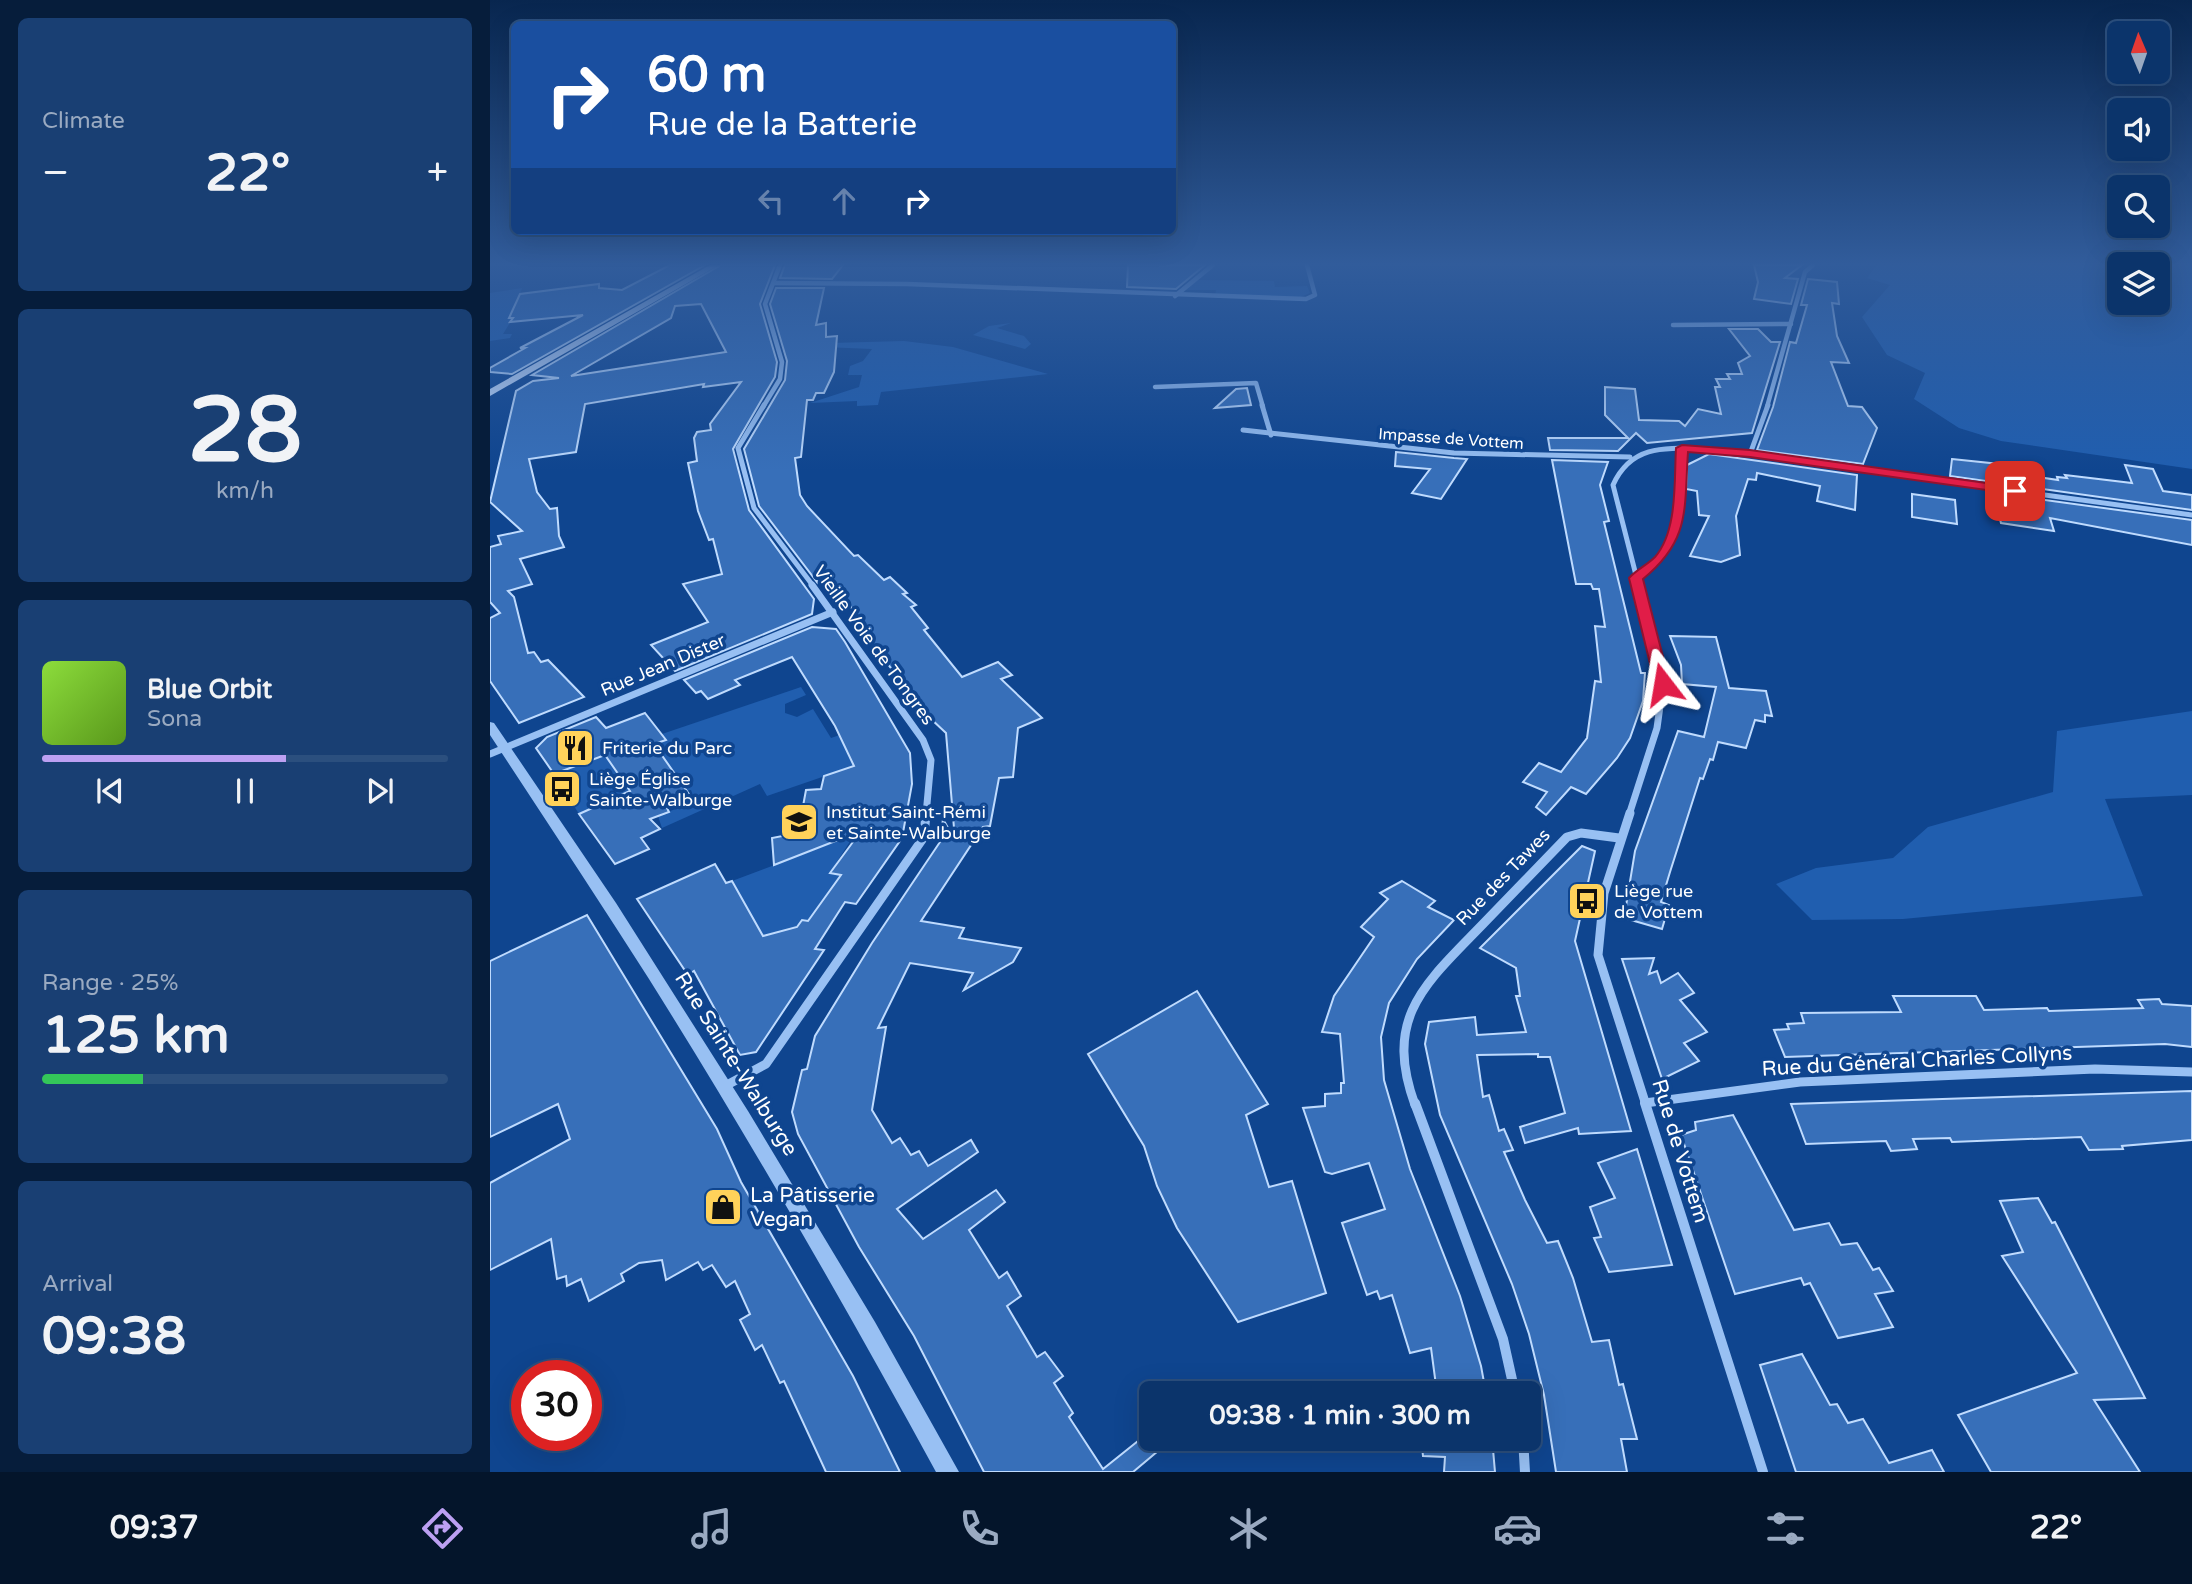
<!DOCTYPE html>
<meta charset="utf-8">
<style>
:root{--surface:#0b346b;--page:#193f73;--text:#f1f3f6;--muted:#9aaac1;--line:#2b4f7e;--accent:#bca0f2}
body{margin:0;font-family:"Varela Round",sans-serif;background:var(--page);color:var(--text);height:100vh;display:flex;flex-direction:column;font-size:26px;white-space:nowrap}
*{box-sizing:border-box;margin:0}
p{font-size:23px;color:var(--muted)}
.icon{flex:none;width:38px;height:38px;fill:none;stroke:currentColor;stroke-width:2;stroke-linecap:round;stroke-linejoin:round}
.map{position:relative;flex:1;overflow:hidden}
.sheet{display:flex;flex-direction:column;gap:18px;padding:18px;background:#061d3b;width:490px}
.sheet>*{flex:none}
.guide{position:absolute;left:21px;top:21px;width:665px;height:214px;border-radius:10px;box-shadow:0 7px 28px #0002,0 0 0 2px var(--line);background:#1a4fa0;color:#fff;overflow:hidden}
.needle{width:46px;rotate:358deg}
.controls{position:absolute;left:1617px;top:21px;display:grid;gap:14px}
.controls a{display:grid;place-items:center;width:63px;height:63px;border-radius:10px;background:var(--surface);box-shadow:0 7px 28px #0002,0 0 0 2px var(--line);font-size:35px}
.speed{position:absolute;left:21px;top:1360px;display:flex;gap:14px;font-size:35px;font-weight:700;text-align:center}
.speed>*{display:grid;place-content:center;width:91px;height:91px;border-radius:50%;background:var(--surface);box-shadow:0 7px 28px #0002,0 0 0 2px var(--line);line-height:1}
.speed .limit{border:10px solid #d22;background:#fff;color:#111}
.pin{position:absolute;display:grid;place-items:center;width:60px;height:60px;color:#fff;margin:-30px;border-radius:14px;box-shadow:0 4px 10px #0006}
.me{position:absolute;width:77px;margin:-38px;rotate:346deg;stroke-linejoin:round;filter:drop-shadow(0 0 5px #0008)}
.turn{display:flex;align-items:center;gap:24px;height:147px;padding:0 21px;font-size:32px}
.turn .icon{width:91px;height:91px;stroke-width:2.5}
.turn b{display:block;font-size:49px;line-height:60px}
.lanes{display:flex;align-items:center;height:66px;padding:0 21px;background:#0003;justify-content:center;gap:35px;direction:ltr}
.lanes .off{opacity:.35}
.big{font-size:52px;font-weight:800;line-height:1.1}
.sheet .card{flex:1;display:flex;flex-direction:column;justify-content:center;gap:10px;min-width:0;padding:0 24px;border-radius:10px;background:var(--page)}
.sheet .dial{align-items:center;gap:0}
.dial b{font-size:91px;line-height:1}
.song{display:flex;align-items:center;gap:21px}
.cover{width:84px;height:84px;border-radius:10px;background:linear-gradient(135deg,hsl(90 70% 55%),hsl(90 70% 35%))}
.played{height:7px;border-radius:4px;background:linear-gradient(90deg,var(--accent) 60%,var(--line) 60%)}
.keys{display:flex;justify-content:space-around;direction:ltr}
.heat{display:flex;justify-content:space-between;align-items:center;font-size:38px;direction:ltr}
.charge{height:10px;border-radius:5px;background:linear-gradient(90deg,#34c759 25%,var(--line) 0)}
.trip{position:absolute;left:649px;top:1381px;width:402px;height:70px;border-radius:10px;background:var(--surface);box-shadow:0 7px 28px #0002,0 0 0 2px var(--line);font-weight:800;line-height:70px;text-align:center}
.menu{display:flex;height:112px;justify-content:space-around;align-items:center;background:#04152b;color:var(--muted)}
.menu .icon{width:49px;height:49px}
.menu .on{color:var(--accent)}
.menu b{font-size:32px;color:var(--text)}
main{display:flex;flex:1;min-height:0}
.map>svg:first-child{display:block}
</style>
<main>
<section class="sheet">
<div class="card"><p>Climate</p>
<div class="heat"><a>−</a><b class="big">22°</b><a>+</a></div>
</div>
<div class="card dial"><b>28</b><p>km/h</p></div>
<div class="card">
<div class="song"><i class="cover"></i><div><b>Blue Orbit</b><p>Sona</p></div></div>
<div class="played"></div>
<div class="keys"><svg class="icon" aria-label="previous" viewBox="0 0 24 24"><path d="M18 5L8 12l10 7zM5 5v14"/></svg><svg class="icon" aria-label="pause" viewBox="0 0 24 24"><path d="M8 5v14M16 5v14"/></svg><svg class="icon" aria-label="next" viewBox="0 0 24 24"><path d="M6 5l10 7-10 7zM19 5v14"/></svg></div>
</div>
<div class="card"><p>Range · 25%</p><b class="big">125 km</b><div class="charge"></div></div>
<div class="card"><p>Arrival</p><b class="big">09:38</b></div>
</section>
<div class="map">
<svg width="1702" height="1472" viewBox="0 0 1702 1472">
<rect width="100%" height="100%" fill="#0f458f"/>
<!-- green -->
<g fill="#205eaf">
<polygon points="1387,265 1629,265 1629,303 1668,303 1668,265 1702,265 1702,469 1511,441 1469,428 1424,399 1435,373 1397,355 1372,317 1400,285 1377,278"/>
<polygon points="707,280 784,281 785,287 817,286 820,293 811,297 725,296 726,290 693,290"/>
<polygon points="32,288 23,318 13,334 22,334 20,338 0,341 0,293"/>
<polygon points="521,323 507,328 534,336 541,344 535,349 483,335 499,326"/>
<polygon points="414,341 463,347 558,374 391,392 388,405 367,406 367,401 320,403 369,387 372,375 358,375 360,366 373,361 382,349 333,347 340,343"/>
<polygon points="311,687 316,695 295,704 295,713 307,717 323,709 341,738 367,729 367,765 277,796 270,784 172,828 168,816 205,801 201,790 147,800 139,791 89,814 64,774 118,754 135,785 152,778 156,747 176,740 172,734"/>
<polygon points="1702,711 1702,795 1615,799 1653,896 1413,919 1322,920 1286,884 1326,868 1403,858 1438,827 1563,792 1567,731"/>
<polygon points="364,835 340,873 351,875 337,894 331,923 312,920 306,929 273,936 242,881"/>
</g>
<!-- building -->
<g fill="#376fb9" stroke="#bfdbfe" stroke-width="2" fill-rule="evenodd">
<polygon points="180,265 215,265 22,374 0,372 0,368 35,348 30,348 93,315 20,322 23,318 19,318 30,294 109,284 109,288 132,290"/>
<path d="M231 265H285L270 304 287 362 285 377 243 449 259 510 324 599 322 614 185 671 161 645 218 622 193 584 232 574 223 539 219 540 208 511 198 463 207 461 204 438 207 432 221 430 220 424 251 382 213 387 214 384 95 404 86 452 39 459 47 492 60 509 67 508 69 536 74 547 30 559 42 584 18 591 24 597 38 653 44 652 51 662 58 660 94 697 29 723 0 681V618L10 613 0 602V547L11 544 8 536 32 531 0 502 26 391 43 381 69 378 42 375ZM211 304 236 352 81 376 181 318 185 306Z"/>
<polygon points="295,265 353,265 342,279 290,278"/>
<polygon points="638,265 715,265 686,289 637,287"/>
<polygon points="1264,265 1312,265 1295,278 1308,279 1301,304 1264,299 1268,282"/>
<polygon points="1318,279 1347,282 1349,304 1342,303 1347,336 1359,363 1341,362 1358,406 1372,407 1387,428 1373,464 1267,450 1283,407 1300,342 1306,343 1317,305 1311,305"/>
<polygon points="286,288 334,288 326,325 336,323 336,337 347,336 344,372 334,393 326,393 323,400 317,400 311,457 305,458 310,495 317,506 364,556 368,555 394,580 400,577 417,593 413,594 426,605 421,607 438,628 434,630 472,677 508,662 522,675 511,679 552,718 528,728 523,777 509,778 500,826 493,827 431,921 474,928 469,938 531,948 523,962 474,990 483,973 420,963 388,1028 396,1027 382,1110 402,1143 410,1138 421,1155 429,1151 438,1166 481,1140 488,1152 407,1209 433,1239 506,1190 515,1202 479,1230 509,1278 517,1272 531,1296 517,1306 547,1357 555,1352 573,1376 564,1383 583,1413 579,1417 613,1469 658,1433 668,1451 643,1472 494,1472 424,1336 369,1247 308,1134 302,1112 312,1070 317,1069 325,1036 382,943 450,842 453,819 465,840 456,733 440,718 372,631 379,632 330,565 327,582 269,506 254,449 295,380 297,361 280,304"/>
<polygon points="1239,329 1268,329 1281,342 1290,342 1262,433 1157,443 1146,433 1128,451 1060,450 1058,438 1138,438 1115,415 1115,387 1145,389 1149,420 1189,421 1195,426 1208,409 1231,414 1225,387 1230,387 1226,379 1240,379 1237,374 1252,374 1248,363 1260,356"/>
<polygon points="757,388 761,405 725,408 746,389"/>
<polygon points="906,452 964,458 977,459 951,499 922,493 940,469 905,466"/>
<polygon points="1219,454 1367,475 1365,510 1327,501 1330,486 1267,473 1266,480 1258,479 1246,516 1250,555 1231,562 1200,556 1219,516 1209,515 1207,491 1196,489 1197,465"/>
<polygon points="1462,459 1519,465 1521,473 1568,480 1567,477 1577,478 1575,475 1642,483 1635,465 1663,469 1673,491 1702,495 1702,510 1460,476"/>
<polygon points="1062,460 1118,462 1110,485 1119,521 1114,522 1151,673 1155,673 1153,701 1140,738 1127,758 1096,794 1081,787 1056,815 1046,807 1057,792 1033,782 1049,763 1071,772 1097,738 1105,681 1111,682 1105,626 1115,627 1109,589 1103,589 1101,584 1086,584"/>
<polygon points="1503,493 1702,520 1702,545 1560,518 1564,531 1511,523"/>
<polygon points="1422,494 1465,500 1467,524 1422,517"/>
<polygon points="322,627 346,629 355,642 420,753 422,784 412,838 366,904 355,902 325,949 334,950 266,1052 250,1055 204,971 198,975 147,899 225,864 236,883 242,881 273,936 307,927 312,920 318,921 351,875 340,873 371,831 284,865 282,838 308,833 316,790 331,789 334,776 364,766 345,726 302,657 245,680 250,685 218,699 211,691 206,693 194,680"/>
<polygon points="1180,636 1226,637 1239,688 1276,691 1282,716 1275,715 1275,722 1265,720 1256,748 1228,742 1223,760 1220,759 1213,779 1210,778 1180,872 1171,902 1179,905 1172,929 1134,918 1145,851 1188,731 1214,737 1226,687 1192,684 1191,665"/>
<polygon points="155,713 176,740 164,744 201,797 176,806 179,812 160,819 170,829 151,838 159,849 125,864 89,814 140,791 115,755 64,774 46,748 57,737 106,717 116,728"/>
<polygon points="1092,846 1105,851 1085,941 1141,1131 1089,1134 1088,1128 1035,1143 1030,1127 1075,1113 1060,1057 1048,1057 1048,1054 987,1055 993,1097 999,1095 1009,1131 1014,1129 1023,1150 1014,1152 1035,1200 1057,1243 1068,1241 1083,1278 1102,1342 1119,1340 1129,1385 1133,1384 1147,1439 1131,1439 1137,1472 1066,1472 1054,1395 1039,1334 1022,1284 950,1115 935,1044 939,1022 985,1017 987,1035 1036,1032 1026,996 1030,996 1026,968 990,948"/>
<polygon points="912,881 945,901 938,907 964,920 927,959 899,1003 891,1037 894,1080 920,1169 970,1296 991,1366 996,1393 947,1393 941,1348 920,1353 902,1295 890,1299 887,1291 877,1295 852,1223 895,1209 879,1163 842,1174 835,1172 813,1108 835,1106 835,1094 851,1093 851,1083 854,1083 850,1034 832,1032 844,996 884,937 871,927 898,899 890,893"/>
<polygon points="97,915 227,1129 251,1182 363,1376 410,1472 336,1472 294,1381 290,1383 272,1345 265,1350 250,1320 260,1314 245,1281 236,1287 222,1265 213,1270 208,1262 176,1280 172,1260 149,1263 131,1274 134,1281 99,1301 91,1279 77,1286 76,1276 67,1279 61,1239 0,1270 0,1183 80,1139 68,1104 0,1137 0,961"/>
<polygon points="1164,958 1159,974 1167,971 1171,983 1188,973 1204,993 1190,1000 1217,1032 1194,1043 1209,1061 1172,1079 1132,959"/>
<polygon points="707,991 778,1104 756,1115 779,1187 802,1181 836,1293 748,1322 687,1228 667,1186 654,1146 598,1054"/>
<polygon points="1403,996 1486,996 1494,1010 1557,1008 1559,1011 1653,1008 1648,1000 1669,999 1672,1004 1702,1006 1702,1047 1675,1044 1295,1057 1284,1030 1299,1029 1297,1024 1314,1023 1311,1013 1411,1012"/>
<polygon points="1702,1091 1702,1140 1632,1146 1633,1149 1599,1150 1591,1137 1462,1142 1460,1138 1423,1139 1427,1149 1401,1151 1396,1141 1316,1144 1301,1104"/>
<polygon points="1243,1115 1304,1230 1339,1223 1351,1245 1367,1243 1383,1270 1389,1268 1403,1291 1385,1294 1403,1327 1348,1338 1320,1283 1314,1285 1311,1278 1245,1294 1191,1135 1206,1130 1205,1122"/>
<polygon points="1147,1149 1182,1265 1119,1272 1104,1238 1111,1237 1100,1207 1125,1198 1108,1163"/>
<polygon points="1548,1198 1562,1223 1565,1222 1655,1398 1604,1400 1650,1472 1501,1472 1468,1415 1587,1373 1512,1256 1533,1252 1510,1201"/>
<polygon points="1312,1354 1340,1405 1347,1404 1358,1423 1373,1419 1399,1463 1442,1450 1454,1472 1306,1472 1270,1365"/>
<polygon points="931,1438 1002,1438 1005,1472 954,1472 955,1457 933,1456"/>
</g>
<g fill="none" stroke-linecap="round" stroke-linejoin="round">
<!-- minor-far4 -->
<g stroke="#98c0f3" stroke-width="4.5">
<polyline points="284,283 417,284 816,299 825,295 817,265"/>
<polyline points="685,296 723,265"/>
<polyline points="1183,325 1301,324"/>
<polyline points="665,387 766,383 773,407"/>
<polyline points="273,407 290,379 292,362 275,304 290,265"/>
<polyline points="1277,407 1315,272 1323,265"/>
</g>
<!-- minor-far3 -->
<g stroke="#98c0f3" stroke-width="5">
<polyline points="274,405 248,448 264,508 324,587"/>
<polyline points="772,405 781,435"/>
<polyline points="753,430 964,453 1140,457"/>
<polyline points="1260,454 1278,405"/>
<path d="M1146 578C1193 543 1190 502 1192 448"/>
<path d="M1149 587 1123 485C1142 443 1178 448 1218 449L1702 515"/>
</g>
<!-- minor-far2 -->
<g stroke="#98c0f3" stroke-width="7">
<polyline points="322,585 433,740 441,760 436,815"/>
<polyline points="0,754 343,612"/>
<polyline points="1139,815 1167,728 1173,684 1148,585"/>
</g>
<!-- minor-far1 -->
<g stroke="#98c0f3" stroke-width="9">
<polyline points="1140,813 1114,893 1108,955 1156,1105"/>
<polyline points="235,1086 276,1064 434,837 436,813"/>
<polyline points="1155,1103 1310,1082 1605,1069 1702,1072"/>
<path d="M925 1105C893 1017 935 984 992 925 1020 896 1049 866 1077 837L1091 833 1129 838"/>
</g>
<!-- minor -->
<g stroke="#98c0f3" stroke-width="10">
<polyline points="925,1103 1013,1339 1025,1393"/>
<polyline points="1155,1103 1273,1472"/>
<polyline points="1033,1438 1035,1472"/>
</g>
<!-- tertiary -->
<path fill="#98c0f3" fill-rule="evenodd" d="M0 722 4 723 126 903 258 1111 385 1322 469 1472H446C355 1305 260 1140 159 979 107 897 53 816 0 735Z"/>
<!-- secondary -->
<polygon fill="#c7ddfd" fill-rule="evenodd" points="220,265 229,265 0,396 0,389"/>
</g>
<!-- sky -->
<linearGradient id="sky" x2="0" y2="1"><stop stop-color="#08264f"/><stop offset="0.56" stop-color="#315c9b"/><stop offset="1" stop-color="#315c9b" stop-opacity="0"/></linearGradient>
<rect width="1702" height="471" fill="url(#sky)"/>
<!-- route -->
<path fill="#e11d48" stroke="#92132f" stroke-width="2" d="M1192 445 1260 450 1525 487 1531 491 1525 494 1260 457 1198 452C1194 509 1201 540 1153 579L1180 684 1173 688 1165 684 1139 578C1146 570 1157 565 1165 557 1188 530 1184 481 1186 448Z"/>
<!-- icons -->
<defs>
<symbol id="restaurant-square" viewBox="-11 -11 22 22"><rect x="-9" y="-9" width="18" height="18" rx="4" fill="#ffd25a" stroke="#0f458f"/><path d="M-5-6h1v4h1v-4h1v4h1v-4h1v5L-1.5 .5V6h-2V.5L-5-1ZM5-6V6H3V1.5H1.5Q1.5-4 5-6Z" fill="#111"/></symbol>
<symbol id="bus-square" viewBox="-11 -11 22 22"><rect x="-9" y="-9" width="18" height="18" rx="4" fill="#ffd25a" stroke="#0f458f"/><path d="M-5-6H5V4H4V6H2V4H-2V6H-4V4H-5ZM-3.5-4V0h7V-4ZM-3.5 1.2v1.5H-2V1.2ZM2 1.2v1.5H3.5V1.2Z" fill="#111"/></symbol>
<symbol id="school-square" viewBox="-11 -11 22 22"><rect x="-9" y="-9" width="18" height="18" rx="4" fill="#ffd25a" stroke="#0f458f"/><path d="M0-5L7-2L0 1L-7-2ZM-4 1L0 2.5L4 1V4Q0 6-4 4Z" fill="#111"/></symbol>
<symbol id="shop-square" viewBox="-11 -11 22 22"><rect x="-9" y="-9" width="18" height="18" rx="4" fill="#ffd25a" stroke="#0f458f"/><path d="M-5-2.5h2.3a2.7 3.5 0 0 1 5.4 0H5L5.5 6h-11ZM-1.5-2.5h3a1.5 2.3 0 0 0-3 0Z" fill="#111"/></symbol>
</defs>
<g fill-rule="evenodd">
<use href="#restaurant-square" x="63" y="726" width="44" height="44"/>
<use href="#bus-square" x="50" y="767" width="44" height="44"/>
<use href="#school-square" x="287" y="800" width="44" height="44"/>
<use href="#bus-square" x="1075" y="879" width="44" height="44"/>
<use href="#shop-square" x="211" y="1185" width="44" height="44"/>
</g>
<g text-anchor="middle" dominant-baseline="central" stroke-width="7" stroke-linejoin="round" paint-order="stroke">
<!-- far-street labels -->
<g font-size="16" fill="#fff" stroke="#0f458f">
<text transform="translate(961 439) rotate(4)">Impasse de Vottem</text>
</g>
<!-- street labels -->
<g font-size="18" fill="#fff" stroke="#0f458f">
<text transform="translate(384 645) rotate(54)">Vieille Voie de Tongres</text>
<text transform="translate(173 665) rotate(-23)">Rue Jean Dister</text>
<text transform="translate(1013 877) rotate(-46)">Rue des Tawes</text>
</g>
<!-- poi labels -->
<g font-size="18" fill="#fff" stroke="#0f458f" text-anchor="start">
<text x="112" y="748">Friterie du Parc</text>
<text x="99" y="779">Liège Église<tspan x="99" dy="21">Sainte-Walburge</tspan></text>
<text x="336" y="812">Institut Saint-Rémi<tspan x="336" dy="21">et Sainte-Walburge</tspan></text>
<text x="1124" y="891">Liège rue<tspan x="1124" dy="21">de Vottem</tspan></text>
</g>
<!-- near-street labels -->
<g font-size="21" fill="#fff" stroke="#0f458f">
<text transform="translate(1427 1061) rotate(-3)">Rue du Général Charles Collyns</text>
<text transform="translate(246 1064) rotate(58)">Rue Sainte-Walburge</text>
<text transform="translate(1190 1151) rotate(73)">Rue de Vottem</text>
</g>
<!-- near-poi labels -->
<g font-size="21" fill="#fff" stroke="#0f458f" text-anchor="start">
<text x="260" y="1195">La Pâtisserie<tspan x="260" dy="24">Vegan</tspan></text>
</g>
</g>
</svg>
<div class="controls">
<a><svg class="needle" viewBox="-14 -14 28 28"><path d="M0-13l5 13h-10z" fill="#e53935"/><path d="M0 13l5-13h-10z" fill="#9aaac1"/></svg></a>
<a><svg class="icon" aria-label="sound" viewBox="0 0 24 24"><path d="M4 9h4l5-4v14l-5-4H4zM17 9q2 3 0 6"/></svg></a>
<a><svg class="icon" aria-label="search" viewBox="0 0 24 24"><circle cx="10" cy="10" r="6"/><path d="M15 15l6 6"/></svg></a>
<a><svg class="icon" aria-label="layers" viewBox="0 0 24 24"><path d="M12 4l9 5-9 5-9-5zM3 14l9 5 9-5"/></svg></a>
</div>
<div class="speed"><div class="limit">30</div></div>
<div class="pin" style="left:1525px;top:491px;background:#d93025"><svg class="icon" aria-label="arrive" viewBox="0 0 24 24"><path d="M6 21V4h12l-3 4 3 4H6"/></svg></div>
<svg class="me" style="left:1173px;top:684px" viewBox="-20 -20 40 40"><path d="M0-17L14 15 0 8-14 15z" fill="#e11d48" stroke="#fff" stroke-width="4"/></svg>
<div class="trip">09:38 · 1 min · 300 m</div>
<div class="guide">
<div class="turn"><svg class="icon" aria-label="right" viewBox="0 0 24 24"><path d="M7 20v-9h11M14 6l5 5-5 5"/></svg><div><b>60 m</b>Rue de la Batterie</div></div>
<div class="lanes"><svg class="icon off" aria-label="left" viewBox="0 0 24 24"><path d="M17 20v-9H6M10 6l-5 5 5 5"/></svg><svg class="icon off" aria-label="ahead" viewBox="0 0 24 24"><path d="M12 20V5M6 11l6-6 6 6"/></svg><svg class="icon" aria-label="right" viewBox="0 0 24 24"><path d="M7 20v-9h11M14 6l5 5-5 5"/></svg></div>
</div>
</div>
</main>
<nav class="menu">
<b>09:37</b>
<svg class="icon on" aria-label="directions" viewBox="0 0 24 24"><path d="M12 3l9 9-9 9-9-9zM9 14v-3h6M13 9l2 2-2 2"/></svg>
<svg class="icon" aria-label="music" viewBox="0 0 24 24"><path d="M9 18V5l10-2v13"/><circle cx="6" cy="18" r="3"/><circle cx="16" cy="16" r="3"/></svg>
<svg class="icon" aria-label="phone" viewBox="0 0 24 24"><path d="M5 4h4l2 5-3 2q2 4 5 5l2-3 5 2v4C11 20 4 13 5 4z"/></svg>
<svg class="icon" aria-label="climate" viewBox="0 0 24 24"><path d="M12 3v18M4 7l16 10M4 17L20 7"/></svg>
<svg class="icon" aria-label="car" viewBox="0 0 24 24"><path d="M5 17H2v-5l4-1 3-4h7l3 4 3 1v5h-3M9 17h6M6 11h13"/><circle cx="7" cy="17" r="2"/><circle cx="17" cy="17" r="2"/></svg>
<svg class="icon" aria-label="filters" viewBox="0 0 24 24"><path d="M4 7h16M4 17h16"/><circle cx="9" cy="7" r="2"/><circle cx="15" cy="17" r="2"/></svg>
<b>22°</b>
</nav>
